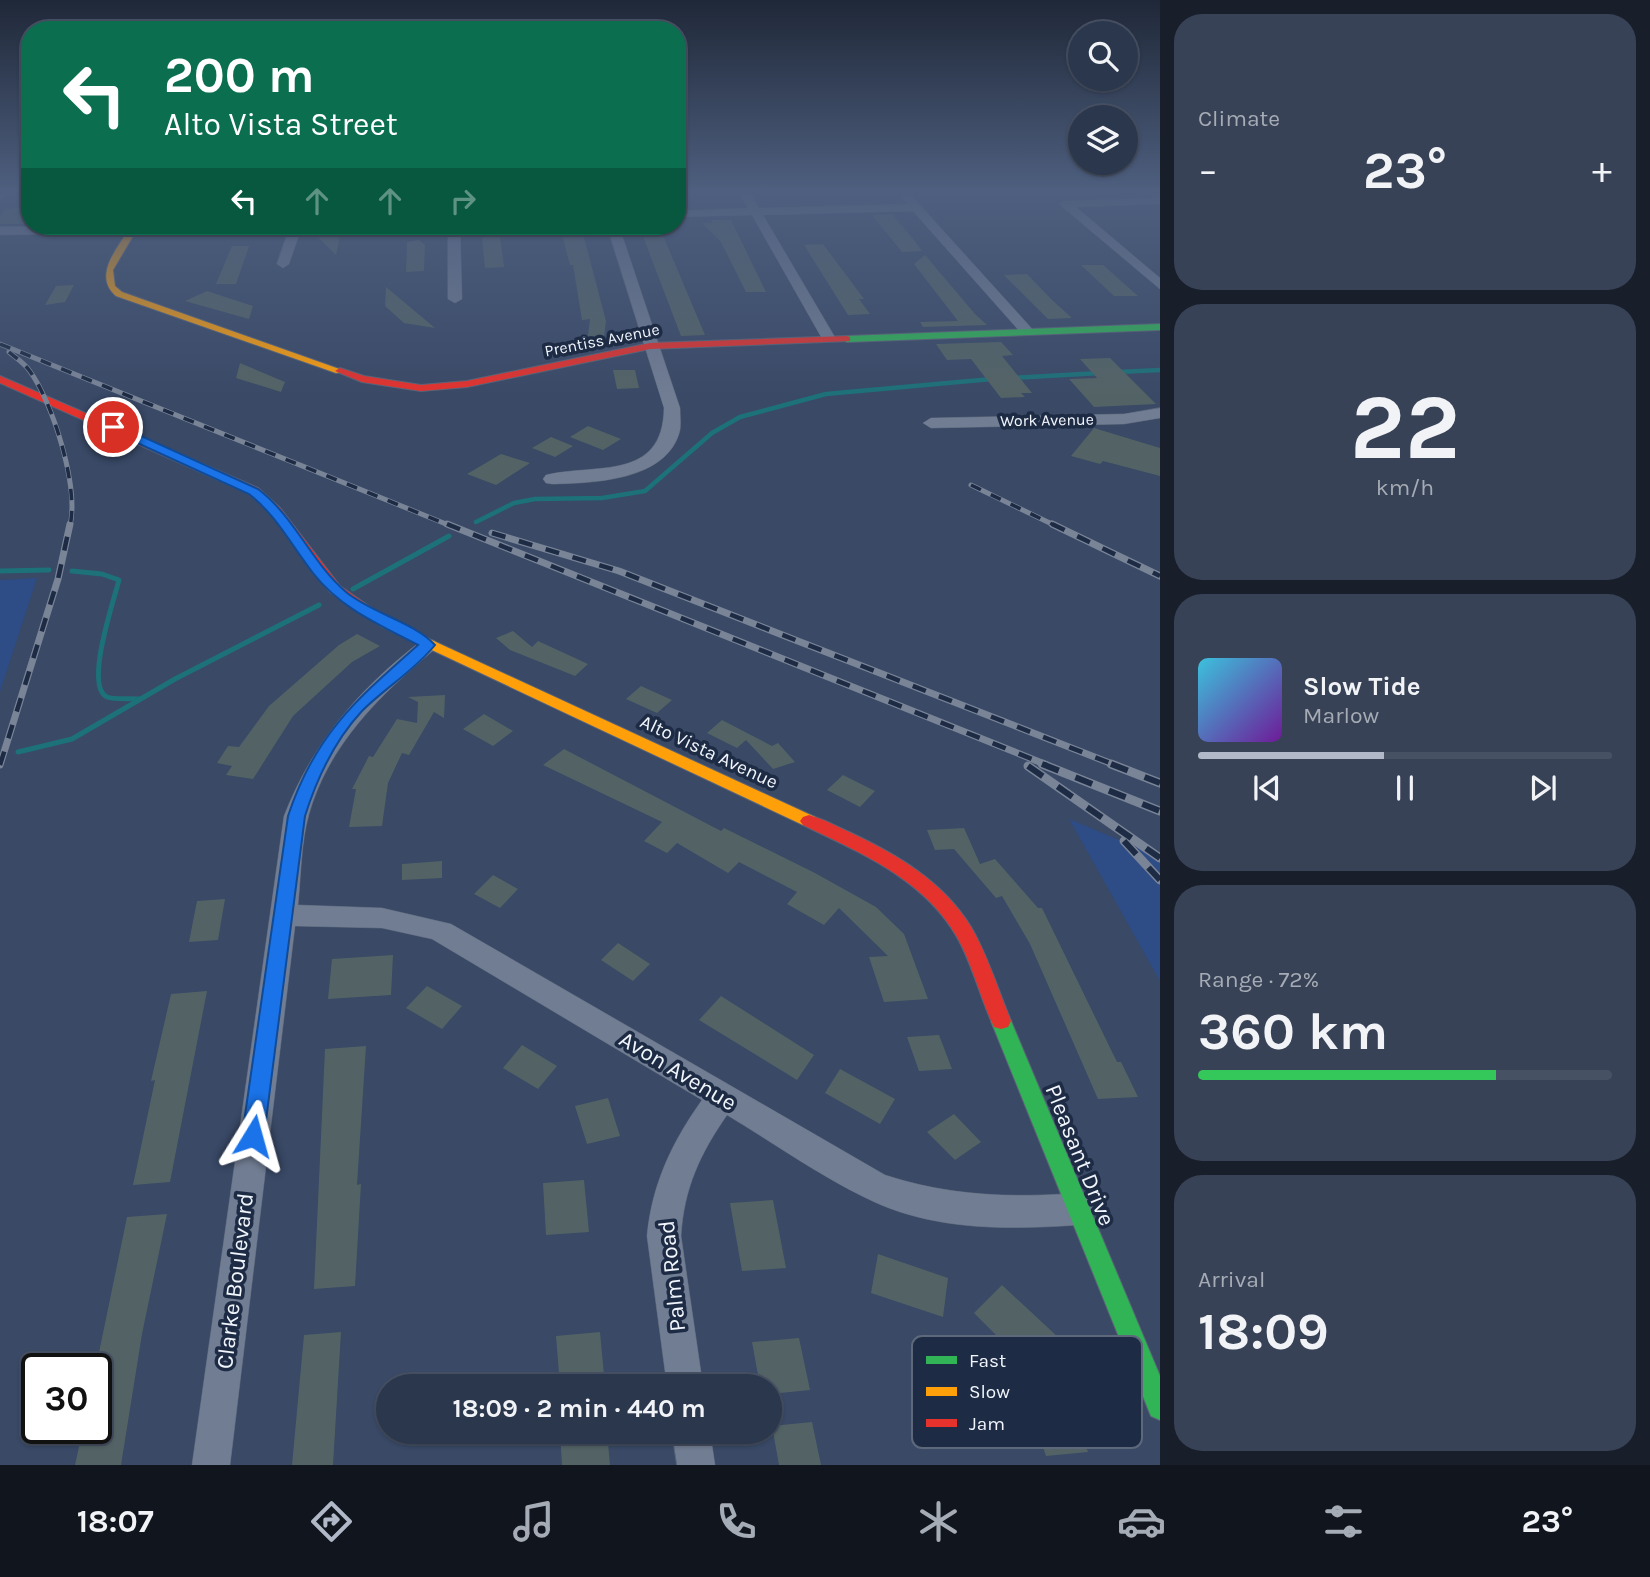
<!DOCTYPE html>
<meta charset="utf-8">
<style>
:root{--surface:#2b374c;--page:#374256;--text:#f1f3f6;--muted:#a6acb5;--line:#475164;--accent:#b1b9c8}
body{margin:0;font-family:Karla,sans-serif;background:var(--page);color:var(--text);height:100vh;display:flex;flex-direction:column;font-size:26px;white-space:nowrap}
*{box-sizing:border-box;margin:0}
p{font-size:23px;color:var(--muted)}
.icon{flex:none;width:38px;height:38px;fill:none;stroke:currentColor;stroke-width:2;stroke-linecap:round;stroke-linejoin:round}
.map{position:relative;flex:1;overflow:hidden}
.panel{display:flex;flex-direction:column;gap:14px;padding:14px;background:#181e2a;width:490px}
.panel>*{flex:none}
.hud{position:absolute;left:21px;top:21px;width:665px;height:214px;border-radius:28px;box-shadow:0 2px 5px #0004,0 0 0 2px var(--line);background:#0b6e4f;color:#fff;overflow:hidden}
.tools{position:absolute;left:1068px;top:21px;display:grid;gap:14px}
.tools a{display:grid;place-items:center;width:70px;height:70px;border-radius:50%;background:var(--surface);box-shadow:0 2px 5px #0004,0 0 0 2px var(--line);font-size:35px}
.speed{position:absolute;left:21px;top:1353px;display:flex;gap:14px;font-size:35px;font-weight:700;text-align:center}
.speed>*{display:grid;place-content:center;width:91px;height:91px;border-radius:50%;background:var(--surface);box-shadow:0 2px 5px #0004,0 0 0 2px var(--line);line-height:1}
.speed .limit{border:4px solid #111;border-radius:10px;background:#fff;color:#111}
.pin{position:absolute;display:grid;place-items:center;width:60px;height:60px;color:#fff;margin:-30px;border:4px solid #fff;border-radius:50%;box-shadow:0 2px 7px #0007}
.me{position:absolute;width:77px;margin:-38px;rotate:8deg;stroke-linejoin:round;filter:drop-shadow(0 0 5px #0008)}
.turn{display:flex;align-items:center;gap:24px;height:147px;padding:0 28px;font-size:32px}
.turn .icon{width:91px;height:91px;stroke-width:2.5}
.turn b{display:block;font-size:49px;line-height:60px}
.lanes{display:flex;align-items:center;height:66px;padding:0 28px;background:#0003;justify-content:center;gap:35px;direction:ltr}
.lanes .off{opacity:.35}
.big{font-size:52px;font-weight:700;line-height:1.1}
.panel .widget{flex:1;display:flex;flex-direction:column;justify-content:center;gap:10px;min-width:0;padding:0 24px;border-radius:28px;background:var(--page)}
.panel .dial{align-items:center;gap:0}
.dial b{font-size:91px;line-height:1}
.song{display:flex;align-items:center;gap:21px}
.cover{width:84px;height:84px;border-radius:10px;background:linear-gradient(135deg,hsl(190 70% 55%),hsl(280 70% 35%))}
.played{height:7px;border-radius:4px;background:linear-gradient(90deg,var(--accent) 45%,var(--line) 45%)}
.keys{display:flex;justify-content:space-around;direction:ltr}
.heat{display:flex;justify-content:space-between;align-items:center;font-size:38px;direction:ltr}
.charge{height:10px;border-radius:5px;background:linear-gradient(90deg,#34c759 72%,var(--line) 0)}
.trip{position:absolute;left:376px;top:1374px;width:406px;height:70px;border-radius:35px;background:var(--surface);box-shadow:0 2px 5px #0004,0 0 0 2px var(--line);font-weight:700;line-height:70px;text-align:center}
.menu{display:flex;height:112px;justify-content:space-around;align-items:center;background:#11161e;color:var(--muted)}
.menu .icon{width:49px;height:49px}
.menu .on{color:var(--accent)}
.menu b{font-size:32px;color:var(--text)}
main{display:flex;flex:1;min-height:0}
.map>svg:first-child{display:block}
</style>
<main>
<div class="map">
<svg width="1160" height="1465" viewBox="0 0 1160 1465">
<rect width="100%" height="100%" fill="#394966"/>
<!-- built -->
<g fill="#2e4c85">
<polygon points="37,578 0,692 0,580"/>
<polygon points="1069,819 1160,857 1160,981"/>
</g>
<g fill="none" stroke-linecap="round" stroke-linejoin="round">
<!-- stream-far1 -->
<g stroke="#1d7179" stroke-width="4.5">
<polyline points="1118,372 1160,370"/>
<polyline points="1013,378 1100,373"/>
<polyline points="476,522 514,503 535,499 602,498 645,491 712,433 740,417 826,394 992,379"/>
</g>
<!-- stream -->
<g stroke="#1d7179" stroke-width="5">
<polyline points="0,571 49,570"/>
<path d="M72 571 102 574 119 580C114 600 84 687 107 697 115 700 131 698 140 699"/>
<polyline points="353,589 449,536"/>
<polyline points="18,752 72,739 175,679 319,605"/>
</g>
</g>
<!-- building -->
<g fill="#536365">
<polygon points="30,206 30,224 0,224 0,216 6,209"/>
<polygon points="892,214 914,240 922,251 902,252 872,215"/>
<polygon points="711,220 731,220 766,292 746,292 721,242 702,223 712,223"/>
<polygon points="564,226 581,226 606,321 604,337 588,336 590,319 582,320 573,265 570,265 562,235 566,235"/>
<polygon points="639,226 659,226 705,335 681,336"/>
<polygon points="341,230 336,255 312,231"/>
<polygon points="482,237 500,237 504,267 485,268"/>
<polygon points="419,240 425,245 424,271 406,272 407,242"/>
<polygon points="823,244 864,299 859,299 870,314 848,315 804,245"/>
<polygon points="232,246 249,246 236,284 216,284"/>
<polygon points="925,255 975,314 987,325 923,327 920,322 958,321 914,264"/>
<polygon points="1081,265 1103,265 1138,296 1114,296"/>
<polygon points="1027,274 1051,299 1072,318 1048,319 1004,275"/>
<polygon points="74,285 65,302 45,305 56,286"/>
<polygon points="386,287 435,328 404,323 385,306"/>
<polygon points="207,291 253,306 249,319 185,301"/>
<polygon points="1001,342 1013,355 1002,356 1032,393 1021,393 1025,397 1001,398 971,359 947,360 936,344"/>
<polygon points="1110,358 1156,404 1094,407 1069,379 1097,378 1080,359"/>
<polygon points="240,363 285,382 281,392 236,378"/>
<polygon points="613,370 635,370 639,388 617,389"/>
<polygon points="588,426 621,439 603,450 570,437"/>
<polygon points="1094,428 1160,448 1160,476 1103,461 1100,464 1071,456"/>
<polygon points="551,437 573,446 555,457 532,448"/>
<polygon points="501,454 530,463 496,485 467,474"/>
<polygon points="513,631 532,647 538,641 588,664 575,676 510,650 496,638"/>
<polygon points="357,634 380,646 352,662 293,716 253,779 226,775 232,766 217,763 228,746 239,747 269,706 339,645"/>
<polygon points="641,686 672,700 657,713 626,699"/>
<polygon points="445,695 444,718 434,712 409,755 402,753 388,783 382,826 349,827 356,789 352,789 369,756 373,757 397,719 417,723 418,702 408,697"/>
<polygon points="484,714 513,731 493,746 463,729"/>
<polygon points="722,720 772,746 778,743 795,762 773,769 746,740 737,748 707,733"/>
<polygon points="564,749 721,831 724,828 815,873 876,907 904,934 928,999 884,1002 869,957 888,956 839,908 824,925 787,904 797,892 739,862 728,873 677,843 667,853 644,841 662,822 543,765"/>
<polygon points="843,775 875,791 860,807 827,790"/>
<polygon points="964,828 980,864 995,859 1038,908 1042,908 1117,1062 1121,1062 1138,1097 1098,1099 1030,944 1002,896 996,898 954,849 935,850 927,830"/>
<polygon points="442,861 442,878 402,880 402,864"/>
<polygon points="493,875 518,889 500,908 474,894"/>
<polygon points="225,899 218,940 189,942 197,901"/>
<polygon points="618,943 650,964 633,981 601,960"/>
<polygon points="393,955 391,995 328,999 332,959"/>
<polygon points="427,986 462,1006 442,1029 406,1008"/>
<polygon points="207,991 170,1182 133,1185 155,1080 151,1081 171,994"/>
<polygon points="721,996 814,1055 797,1080 699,1020"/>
<polygon points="939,1035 952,1069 919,1071 907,1037"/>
<polygon points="522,1045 557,1066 538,1089 503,1068"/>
<polygon points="366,1046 357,1185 361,1184 355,1286 314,1289 325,1049"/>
<polygon points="840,1069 895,1099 880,1124 825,1093"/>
<polygon points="608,1098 620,1136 587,1144 575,1106"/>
<polygon points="954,1114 981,1142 955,1160 927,1132"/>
<polygon points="584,1180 589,1232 546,1235 543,1183"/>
<polygon points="773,1200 786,1268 742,1271 730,1203"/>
<polygon points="167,1214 142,1334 121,1465 75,1465 82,1433 96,1431 96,1367 127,1217"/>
<polygon points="878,1254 948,1278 943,1317 871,1293"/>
<polygon points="1002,1285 1060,1339 1031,1370 974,1313"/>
<polygon points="341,1332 333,1465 292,1465 304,1335"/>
<polygon points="600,1332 605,1386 560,1386 556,1336"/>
<polygon points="799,1338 810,1390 770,1394 770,1386 760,1386 752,1342"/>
<polygon points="1063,1386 1088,1452 1046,1456 1024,1390"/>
<polygon points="812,1422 821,1465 779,1465 772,1426"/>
<polygon points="560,1432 607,1432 610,1465 562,1465"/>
</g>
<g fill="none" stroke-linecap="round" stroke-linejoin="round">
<defs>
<g id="street">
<polygon points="0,192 11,192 0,200"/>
<polygon points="738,192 750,192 759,208 907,204 901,197 911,195 1034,331 1022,334 913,211 763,215 836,339 824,342 752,215 677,217 677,211 748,208"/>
<polygon points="1160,198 1160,204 1076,207 1160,278 1160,289 1059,204 1065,201"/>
<polygon points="74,226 281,226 275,230 0,235 0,227"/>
<polygon points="290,226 302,226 289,264 283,268 277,264"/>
<polygon points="448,226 460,226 462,299 455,303 448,299"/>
<path d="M607 226H619L680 408C680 415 681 423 680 430 668 481 593 483 552 484L546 483 543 479 546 475C595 463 663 482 664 408Z"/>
<polygon points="1160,408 1160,418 1124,424 931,428 923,423 931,418 1124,414"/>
<path d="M428 639 435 641 438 645 435 649C381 694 329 744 309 814 301 842 301 876 298 905L382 908 451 924 885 1175C949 1196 1011 1198 1078 1193L1090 1198 1094 1209 1090 1220 1078 1225C1007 1230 930 1231 864 1197 817 1174 772 1142 727 1115 700 1154 684 1188 681 1236L703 1386H667L647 1236C652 1184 672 1142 702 1100L432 939 382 928 295 926 230 1465H192L284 816C313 742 359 689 421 641Z"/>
<polygon points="672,1432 710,1432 715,1465 677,1465"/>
</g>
<g id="fast">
<polygon points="1160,324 1160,330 847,342 842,339 847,336"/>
<polygon points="1001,1013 1008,1015 1011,1021 1160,1376 1160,1420 1151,1416 991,1021 994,1015"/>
</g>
<g id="slow">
<path d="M131 226H139L113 270 115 286 122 292 345 371 336 373 116 296C92 275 118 248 131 226Z"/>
<polygon points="386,619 815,817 818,821 815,825 803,825 381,626 379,623 381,620"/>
</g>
<g id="jam">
<polygon points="847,336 850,337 850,341 650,349 467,387 421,391 362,382 335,371 340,368 364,376 421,385 467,381 650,343"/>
<polygon points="0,376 258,488 280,508 340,586 393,623 391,626 381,626 330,592 272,514 250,494 0,383"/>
<path d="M809 815C823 819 836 826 849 832 896 854 943 881 971 927 988 956 998 990 1011 1021L1008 1027 1001 1029 994 1027C980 998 973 965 957 937 924 879 861 853 803 825L800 821 803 817Z"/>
</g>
</defs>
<!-- street casing -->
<use href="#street" stroke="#5a6477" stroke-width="1"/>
<!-- fast casing -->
<use href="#fast" stroke="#5a6477" stroke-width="2"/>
<!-- slow casing -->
<use href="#slow" stroke="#5a6477" stroke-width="2"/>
<!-- jam casing -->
<use href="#jam" stroke="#5a6477" stroke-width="2"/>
<!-- street -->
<use href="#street" fill="#717d93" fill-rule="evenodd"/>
<!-- fast -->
<use href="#fast" fill="#30b455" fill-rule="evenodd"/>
<!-- slow -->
<use href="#slow" fill="#ff9f0a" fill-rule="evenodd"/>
<!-- jam -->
<use href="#jam" fill="#e5322d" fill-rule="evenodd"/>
<defs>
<g id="rail-far2">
<polyline points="0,344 451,526"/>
<path d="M9 352C16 358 24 363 29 370 53 402 79 487 70 526"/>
<polyline points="971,485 1056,526"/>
</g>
<g id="rail-far1">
<polyline points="447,524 1047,765"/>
<polyline points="1052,524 1160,576"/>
<polyline points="492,533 619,571 1115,765"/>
<polyline points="0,765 58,579 70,524"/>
</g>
<g id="rail">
<polyline points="1042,764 1160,811"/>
<polyline points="1111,764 1160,783"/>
<polyline points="1028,766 1160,858"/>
<polyline points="1124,841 1160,880"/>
</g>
</defs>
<!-- rail-far2 casing -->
<use href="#rail-far2" stroke="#7a8497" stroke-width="5"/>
<!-- rail-far1 casing -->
<use href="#rail-far1" stroke="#7a8497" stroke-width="7"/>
<!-- rail casing -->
<use href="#rail" stroke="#7a8497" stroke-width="9"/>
<!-- rail-far2 -->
<use href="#rail-far2" stroke="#1d2b44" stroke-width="3.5" stroke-dasharray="11" stroke-linecap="butt"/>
<!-- rail-far1 -->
<use href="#rail-far1" stroke="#1d2b44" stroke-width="4.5" stroke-dasharray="14" stroke-linecap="butt"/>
<!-- rail -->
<use href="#rail" stroke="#1d2b44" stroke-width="6" stroke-dasharray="18" stroke-linecap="butt"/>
</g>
<!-- sky -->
<linearGradient id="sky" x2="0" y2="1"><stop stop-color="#1f2838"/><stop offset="0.48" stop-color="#4e5f7f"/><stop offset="1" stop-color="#4e5f7f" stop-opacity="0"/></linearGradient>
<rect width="1160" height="397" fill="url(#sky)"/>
<!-- route -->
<path fill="#1a73e8" stroke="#114b97" stroke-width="2" d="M109 425H117L258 489C295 517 311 562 346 592 371 613 414 622 435 645 415 670 385 688 362 711 334 741 317 778 305 816L264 1136 261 1143 253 1146 246 1143 242 1136 288 816C315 734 356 700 418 645 380 625 340 608 313 573 291 545 277 516 249 494L109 430Z"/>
<g text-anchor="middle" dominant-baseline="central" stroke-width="7" stroke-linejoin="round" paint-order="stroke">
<!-- far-street labels -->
<g font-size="16" fill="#f1f5fc" stroke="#1d2b44">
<text transform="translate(602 340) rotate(-11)">Prentiss Avenue</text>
<text transform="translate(1047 420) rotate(-1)">Work Avenue</text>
</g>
<!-- street labels -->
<g font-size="19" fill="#f1f5fc" stroke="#1d2b44">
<text transform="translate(709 752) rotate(25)">Alto Vista Avenue</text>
</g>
<!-- near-street labels -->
<g font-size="23" fill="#f1f5fc" stroke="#1d2b44">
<text transform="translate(678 1071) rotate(31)">Avon Avenue</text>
<text transform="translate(1080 1155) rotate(68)">Pleasant Drive</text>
<text transform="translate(672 1276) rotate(-96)">Palm Road</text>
<text transform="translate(235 1281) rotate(-83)">Clarke Boulevard</text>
</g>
</g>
<!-- legend -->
<rect x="912" y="1336" width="230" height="112" rx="10" fill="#1d2b44" stroke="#5d687b" stroke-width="2"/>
<rect x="926" y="1356" width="31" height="8" fill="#30b455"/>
<rect x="926" y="1387" width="31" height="9" fill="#ff9f0a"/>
<rect x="926" y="1419" width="31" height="8" fill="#e5322d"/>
<g font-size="19" fill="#f1f5fc">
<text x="969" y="1367">Fast</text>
<text x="969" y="1398">Slow</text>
<text x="969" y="1430">Jam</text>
</g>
</svg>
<div class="tools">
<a><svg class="icon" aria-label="search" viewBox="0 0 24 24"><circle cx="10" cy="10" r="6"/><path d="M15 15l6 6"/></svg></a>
<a><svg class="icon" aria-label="layers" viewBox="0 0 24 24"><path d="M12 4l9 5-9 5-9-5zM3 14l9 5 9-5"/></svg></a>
</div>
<div class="speed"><div class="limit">30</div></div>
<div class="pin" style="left:113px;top:427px;background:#d93025"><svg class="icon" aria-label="arrive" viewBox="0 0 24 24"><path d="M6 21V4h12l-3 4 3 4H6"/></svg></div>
<svg class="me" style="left:253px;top:1136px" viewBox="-20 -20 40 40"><path d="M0-17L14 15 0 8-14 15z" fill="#1a73e8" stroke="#fff" stroke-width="4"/></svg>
<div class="trip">18:09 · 2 min · 440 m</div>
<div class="hud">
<div class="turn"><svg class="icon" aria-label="left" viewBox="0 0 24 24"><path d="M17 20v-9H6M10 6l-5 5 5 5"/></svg><div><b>200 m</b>Alto Vista Street</div></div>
<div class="lanes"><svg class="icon" aria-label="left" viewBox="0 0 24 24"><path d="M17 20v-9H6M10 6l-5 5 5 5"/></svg><svg class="icon off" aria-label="ahead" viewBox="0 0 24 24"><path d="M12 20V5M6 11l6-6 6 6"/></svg><svg class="icon off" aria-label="ahead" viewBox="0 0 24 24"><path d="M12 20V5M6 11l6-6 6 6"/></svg><svg class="icon off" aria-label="right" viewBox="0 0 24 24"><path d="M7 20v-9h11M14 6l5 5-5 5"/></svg></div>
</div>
</div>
<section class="panel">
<div class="widget"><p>Climate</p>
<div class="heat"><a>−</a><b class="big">23°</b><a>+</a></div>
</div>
<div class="widget dial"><b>22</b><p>km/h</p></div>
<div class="widget">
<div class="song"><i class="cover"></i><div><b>Slow Tide</b><p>Marlow</p></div></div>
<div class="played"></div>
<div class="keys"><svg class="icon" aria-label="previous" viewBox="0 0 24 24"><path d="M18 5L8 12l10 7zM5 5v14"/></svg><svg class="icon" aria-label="pause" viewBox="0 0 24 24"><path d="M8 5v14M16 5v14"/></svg><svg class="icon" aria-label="next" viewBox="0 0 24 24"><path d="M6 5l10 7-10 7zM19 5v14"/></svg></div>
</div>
<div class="widget"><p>Range · 72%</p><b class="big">360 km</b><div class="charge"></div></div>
<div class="widget"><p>Arrival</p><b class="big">18:09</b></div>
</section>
</main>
<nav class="menu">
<b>18:07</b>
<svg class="icon on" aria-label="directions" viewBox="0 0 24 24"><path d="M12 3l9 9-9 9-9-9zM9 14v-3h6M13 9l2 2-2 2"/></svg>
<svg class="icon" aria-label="music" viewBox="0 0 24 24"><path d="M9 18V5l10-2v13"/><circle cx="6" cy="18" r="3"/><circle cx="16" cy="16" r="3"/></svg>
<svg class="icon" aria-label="phone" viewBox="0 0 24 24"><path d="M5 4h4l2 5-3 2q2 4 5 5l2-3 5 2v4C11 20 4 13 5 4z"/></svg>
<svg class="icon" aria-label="climate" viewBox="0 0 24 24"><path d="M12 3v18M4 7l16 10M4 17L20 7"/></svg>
<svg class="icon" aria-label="car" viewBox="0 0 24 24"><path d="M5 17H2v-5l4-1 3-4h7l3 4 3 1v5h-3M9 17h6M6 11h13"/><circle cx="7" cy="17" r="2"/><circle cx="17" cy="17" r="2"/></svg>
<svg class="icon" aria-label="filters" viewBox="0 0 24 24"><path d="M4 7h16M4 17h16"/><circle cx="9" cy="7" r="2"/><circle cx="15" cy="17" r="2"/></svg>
<b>23°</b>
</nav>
